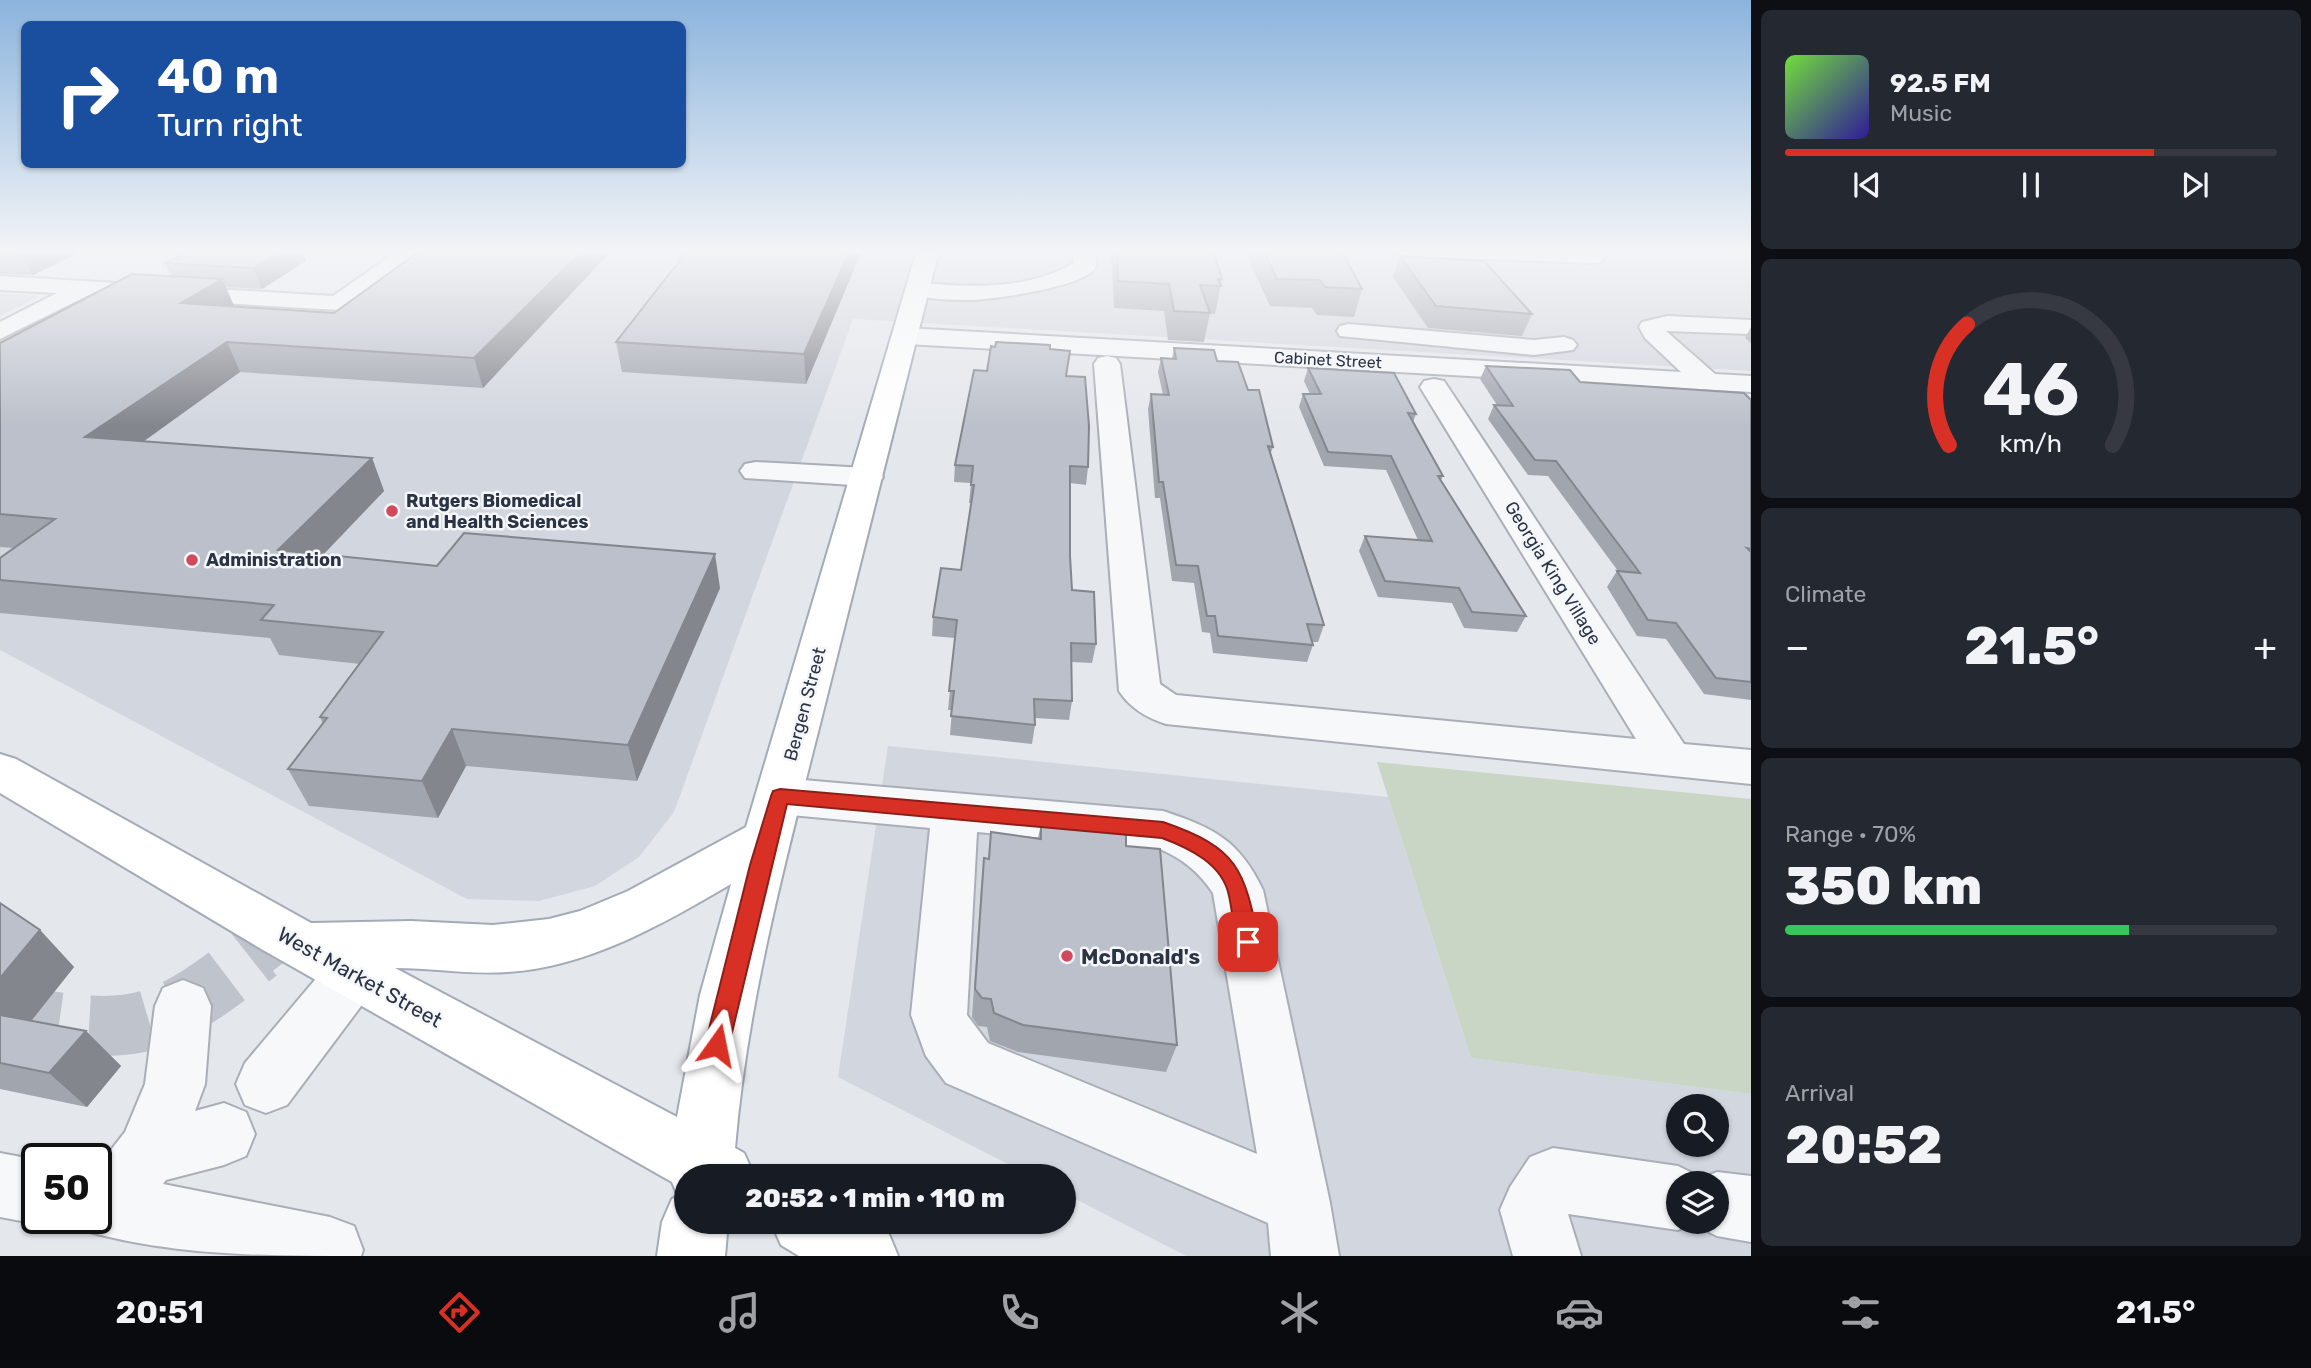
<!DOCTYPE html>
<meta charset="utf-8">
<style>
:root{--surface:#171b24;--page:#242831;--text:#f1f3f6;--muted:#9ea1a6;--line:#363941;--accent:#d93025}
body{margin:0;font-family:Rubik,sans-serif;background:var(--page);color:var(--text);height:100vh;display:flex;flex-direction:column;font-size:26px;white-space:nowrap}
*{box-sizing:border-box;margin:0}
p{font-size:23px;color:var(--muted)}
.icon{flex:none;width:38px;height:38px;fill:none;stroke:currentColor;stroke-width:2;stroke-linecap:round;stroke-linejoin:round}
.map{position:relative;flex:1;overflow:hidden}
.details{display:flex;flex-direction:column;gap:10px;padding:10px;background:#0d0f14;width:560px}
.details>*{flex:none}
.top-card{position:absolute;left:21px;top:21px;width:665px;height:147px;border-radius:10px;box-shadow:0 2px 5px #0004;background:#1a4fa0;color:#fff;overflow:hidden}
.buttons{position:absolute;left:1666px;top:1094px;display:grid;gap:14px}
.buttons a{display:grid;place-items:center;width:63px;height:63px;border-radius:50%;background:var(--surface);box-shadow:0 2px 5px #0004;font-size:35px}
.speed{position:absolute;left:21px;top:1143px;display:flex;gap:14px;font-size:35px;font-weight:700;text-align:center}
.speed>*{display:grid;place-content:center;width:91px;height:91px;border-radius:50%;background:var(--surface);box-shadow:0 2px 5px #0004;line-height:1}
.speed .limit{border:4px solid #111;border-radius:10px;background:#fff;color:#111}
.pin{position:absolute;display:grid;place-items:center;width:60px;height:60px;color:#fff;margin:-30px;border-radius:14px;box-shadow:0 4px 10px #0006}
.me{position:absolute;width:77px;margin:-38px;rotate:12deg;stroke-linejoin:round;filter:drop-shadow(0 0 5px #0008)}
.turn{display:flex;align-items:center;gap:24px;height:147px;padding:0 21px;font-size:32px}
.turn .icon{width:91px;height:91px;stroke-width:2.5}
.turn b{display:block;font-size:49px;line-height:60px}
.big{font-size:52px;font-weight:800;line-height:1.1}
.details .tile{flex:1;display:flex;flex-direction:column;justify-content:center;gap:10px;min-width:0;padding:0 24px;border-radius:10px;background:var(--page)}
.details .dial{align-items:center;gap:0}
.dial svg{height:182px;overflow:visible;fill:none;stroke:var(--line);stroke-width:7;stroke-linecap:round;text-anchor:middle}
.dial text{fill:var(--text);stroke:none}
.song{display:flex;align-items:center;gap:21px}
.cover{width:84px;height:84px;border-radius:10px;background:linear-gradient(135deg,hsl(100 70% 55%),hsl(250 70% 35%))}
.played{height:7px;border-radius:4px;background:linear-gradient(90deg,var(--accent) 75%,var(--line) 75%)}
.keys{display:flex;justify-content:space-around;direction:ltr}
.heat{display:flex;justify-content:space-between;align-items:center;font-size:38px;direction:ltr}
.charge{height:10px;border-radius:5px;background:linear-gradient(90deg,#34c759 70%,var(--line) 0)}
.trip{position:absolute;left:674px;top:1164px;width:402px;height:70px;border-radius:35px;background:var(--surface);box-shadow:0 2px 5px #0004;font-weight:800;line-height:70px;text-align:center}
.tab-bar{display:flex;height:112px;justify-content:space-around;align-items:center;background:#090b0e;color:var(--muted)}
.tab-bar .icon{width:49px;height:49px}
.tab-bar .selected{color:var(--accent)}
.tab-bar b{font-size:32px;color:var(--text)}
main{display:flex;flex:1;min-height:0}
.map>svg:first-child{display:block}
</style>
<main>
<div class="map">
<svg width="1751" height="1256" viewBox="0 0 1751 1256">
<rect width="100%" height="100%" fill="#e4e7ec"/>
<!-- built -->
<g fill="#d2d6de" fill-rule="evenodd">
<polygon points="438,250 1734,250 1751,262 1751,371 853,319 674,812 639,857 595,886 539,901 467,899 0,650 0,350 346,317"/>
<polygon points="0,294 40,296 0,316"/>
<path d="M888 746 1388 797 1471 1058 1751 1094V1256H1186L1064 1193V1176H1031L838 1077ZM1678 1106H1717V1144H1678ZM1678 1183H1717V1222H1678Z"/>
</g>
<!-- green -->
<polygon fill="#c9d6c5" points="1377,762 1751,799 1751,1094 1471,1058"/>
<g fill="none" stroke-linecap="round" stroke-linejoin="round">
<!-- minor-tunnel-far1 -->
<polyline stroke="#bfc3cb" stroke-width="47" stroke-dasharray="47 24" stroke-linecap="butt" points="256,954 282,934"/>
<!-- minor-tunnel -->
<path stroke="#bfc3cb" stroke-width="60" stroke-dasharray="60 30" stroke-linecap="butt" d="M0 1013C48 1020 102 1034 149 1020 190 1007 225 978 258 952"/>
<defs>
<g id="minor">
<polygon points="399,250 424,250 346,308 338,310 89,295 0,339 0,322 57,293 0,290 0,276 333,296"/>
<path d="M1073 250H1095C1095 254 1097 262 1096 266 1090 287 988 300 968 300 948 300 928 299 909 294L906 289 909 284 917 282C967 288 1029 290 1074 263Z"/>
<polygon points="1393,250 1598,250 1604,257 1601,262 1593,263 1404,256 1397,254"/>
<polygon points="1667,316 1751,320 1751,334 1666,331 1715,374 1751,376 1751,392 906,344 897,341 893,336 897,331 906,328 1681,372 1645,338 1639,327 1642,322"/>
<polygon points="1349,324 1534,340 1564,337 1573,340 1577,345 1573,350 1534,355 1340,336 1337,331 1340,326"/>
<path d="M1107 356 1116 358 1120 364 1160 684 1176 695 1636 739 1420 387 1424 381 1434 379 1444 381 1448 387 1684 744 1751 750V784L1166 724C1147 718 1130 708 1119 691L1094 364 1098 358Z"/>
<polygon points="756,462 867,468 878,470 883,477 878,484 867,486 745,478 740,471 745,464"/>
<path d="M780 778 1163 811C1214 828 1239 840 1263 890L1330 1203 1339 1256H1271L1268 1223 946 1083 926 1056 911 1015 930 828 780 814 764 809 757 796 764 783ZM977 832 1160 849C1183 859 1199 872 1213 893L1257 1154 988 1043 967 1015Z"/>
<polygon points="354,948 373,956 381,973 373,990 287,1105 266,1113 245,1105 236,1084 245,1063 335,956"/>
<path d="M183 980 203 988 211 1006 205 1084 195 1111 224 1103 246 1112 255 1134 246 1156 224 1165 166 1180 163 1184 330 1217 354 1226 363 1250 361 1256C265 1256 164 1256 73 1227L69 1218H96V1169L125 1132 145 1084 155 1006 163 988Z"/>
<path d="M1553 1148 1678 1166 1702 1178 1717 1172 1751 1176V1242L1717 1236 1693 1224 1678 1230 1568 1214 1581 1256H1513L1500 1210 1510 1187 1530 1157ZM1678 1183H1717V1222H1678Z"/>
<polygon points="0,1153 37,1160 37,1218 52,1218 37,1224 0,1217"/>
</g>
<g id="major">
<path d="M917 250H939C899 409 859 568 819 728 784 866 747 1005 735 1148L744 1153 754 1175 686 1176V1222H728L725 1256H657L662 1222 672 1199 678 1196 672 1182 263 950 0 793V754L16 759 311 923 411 921 493 925 549 919 580 911 628 891 746 827ZM731 884 700 995 677 1117 395 968C433 968 470 975 508 972 588 967 663 924 731 884Z"/>
<polygon points="771,1222 868,1222 888,1232 898,1256 799,1256 781,1245"/>
</g>
</defs>
<!-- minor casing -->
<use href="#minor" stroke="#a9aeb7" stroke-width="4"/>
<!-- major casing -->
<use href="#major" stroke="#a3abb8" stroke-width="4"/>
<!-- minor -->
<use href="#minor" fill="#f7f8fa" fill-rule="evenodd"/>
<!-- major -->
<use href="#major" fill="#fff" fill-rule="evenodd"/>
</g>
<!-- wall -->
<g fill="#a1a5ae">
<polygon points="0,250 85,250 33,275 0,274"/>
<polygon points="421,250 612,250 483,388 240,372 143,441 372,458 384,491 323,555 437,566 720,588 637,781 466,766 438,818 309,806 288,769 323,724 320,717 360,664 279,655 270,638 0,613 0,558 14,548 0,547 0,343 171,276 165,263 306,261 262,289 226,287 234,306 334,313"/>
<polygon points="688,250 862,250 806,384 622,372 616,342"/>
<polygon points="1109,250 1213,250 1222,279 1215,314 1210,313 1204,342 1168,340 1164,311 1114,308 1112,267"/>
<polygon points="1244,250 1341,250 1362,289 1354,317 1317,315 1312,308 1270,306"/>
<polygon points="1400,256 1532,314 1522,336 1428,328 1393,277"/>
<polygon points="1751,327 1751,343 1745,338"/>
<polygon points="1174,348 1217,361 1248,390 1273,447 1270,455 1324,625 1318,642 1312,642 1313,645 1307,662 1213,653 1210,633 1202,632 1194,583 1172,581 1160,498 1155,498 1148,409 1151,394 1163,395 1158,372 1161,358 1172,359"/>
<polygon points="1050,349 1066,376 1088,467 1086,485 1070,483 1070,556 1072,590 1096,644 1092,663 1072,662 1072,701 1069,720 1035,718 1035,725 1032,744 950,735 952,710 948,710 955,638 932,636 933,617 961,570 971,503 969,503 971,483 954,482 955,465 987,371"/>
<polygon points="1486,366 1580,382 1751,400 1751,700 1704,694 1666,639 1637,636 1607,587 1617,571 1618,571 1548,476 1528,475 1488,419 1494,405 1497,405 1480,379"/>
<polygon points="1308,368 1416,414 1413,422 1443,476 1441,480 1526,616 1517,632 1464,628 1452,603 1378,597 1359,551 1365,536 1418,540 1386,470 1324,466 1299,407 1303,394 1310,394 1304,381"/>
<polygon points="1041,824 1126,846 1177,1045 1166,1072 1018,1052 990,1041 987,1027 978,1026 972,1017 981,887 984,858 988,859 991,832 1038,838"/>
<polygon points="0,903 40,930 74,967 31,1021 86,1031 121,1066 87,1107 0,1089"/>
</g>
<!-- shaded-wall -->
<g fill="#83868d">
<polygon points="32,250 85,250 33,275 21,255"/>
<polygon points="283,250 302,250 306,261 262,289 253,268"/>
<polygon points="583,250 612,250 483,388 474,358"/>
<polygon points="850,250 862,250 806,384 804,354"/>
<polygon points="222,279 234,306 181,303"/>
<polygon points="227,342 240,372 104,470 85,437"/>
<polygon points="372,458 384,491 294,585 278,550"/>
<polygon points="715,554 720,588 637,781 628,745"/>
<polygon points="452,729 466,766 438,818 422,781"/>
<polygon points="40,930 74,967 12,1045 0,1034 0,978"/>
<polygon points="86,1031 121,1066 87,1107 49,1073"/>
</g>
<!-- building -->
<g fill="#bbc0ca" stroke="#83868d" stroke-width="2">
<polygon points="0,250 32,250 21,255 0,254"/>
<polygon points="190,250 283,250 253,268 165,263"/>
<polygon points="421,250 583,250 474,358 227,342 85,437 372,458 278,550 437,566 464,533 715,554 628,745 452,729 422,781 288,769 327,718 320,717 383,632 261,620 274,605 0,580 0,558 55,519 0,514 0,343 132,274 222,279 181,303 334,313"/>
<polygon points="688,250 850,250 804,354 616,342"/>
<polygon points="1117,250 1213,250 1222,279 1218,279 1221,286 1200,285 1210,313 1174,311 1169,284 1118,281"/>
<polygon points="1263,250 1341,250 1362,289 1325,287 1320,280 1277,279"/>
<polygon points="1400,256 1484,261 1532,314 1436,306"/>
<polygon points="996,342 1050,345 1050,349 1070,351 1066,376 1085,377 1089,426 1088,467 1070,466 1070,556 1072,590 1094,592 1096,644 1071,643 1072,701 1034,699 1035,725 951,716 954,691 949,691 957,620 933,617 941,568 961,570 974,485 971,485 973,466 955,465 974,370 987,371 991,346 995,347"/>
<polygon points="1174,348 1214,350 1217,361 1238,362 1248,390 1259,390 1273,447 1268,446 1324,625 1307,624 1313,645 1218,636 1215,616 1207,616 1198,566 1176,565 1163,482 1159,482 1151,394 1169,395 1161,358 1176,359"/>
<polygon points="1486,366 1570,370 1580,382 1744,393 1751,400 1751,549 1747,548 1751,552 1751,682 1716,678 1676,623 1648,620 1617,571 1640,573 1556,461 1535,460 1494,405 1513,406"/>
<polygon points="1308,368 1394,373 1416,414 1408,413 1443,476 1438,476 1526,616 1472,612 1459,588 1385,581 1365,536 1432,541 1391,456 1328,452 1303,394 1321,394"/>
<polygon points="1041,824 1126,833 1126,846 1160,849 1177,1045 1023,1025 994,1013 991,999 982,998 975,989 984,858 989,859 991,832 1041,839"/>
<polygon points="0,903 40,930 0,978"/>
<polygon points="0,1015 86,1031 49,1073 0,1063"/>
</g>
<!-- sky -->
<linearGradient id="sky" x2="0" y2="1"><stop stop-color="#8bb4dd"/><stop offset="0.59" stop-color="#f3f4f6"/><stop offset="1" stop-color="#f3f4f6" stop-opacity="0"/></linearGradient>
<rect width="1751" height="426" fill="url(#sky)"/>
<!-- route -->
<path fill="#d93025" stroke="#8d1f18" stroke-width="2" d="M780 789 1163 822C1238 848 1244 868 1259 942L1256 949 1248 952 1241 949C1233 933 1233 913 1229 896 1223 864 1189 848 1162 838L787 804 729 1045 726 1053 717 1056 709 1053 705 1045 750 865 771 796 773 791Z"/>
<!-- markers -->
<g fill="#d1495b" stroke="#f4f6f9" stroke-width="2.5">
<circle cx="392" cy="511" r="7"/>
<circle cx="192" cy="560" r="7"/>
<circle cx="1067" cy="956" r="7"/>
</g>
<g text-anchor="middle" dominant-baseline="central" stroke-width="5" stroke-linejoin="round" paint-order="stroke">
<!-- far-street labels -->
<g font-size="16" fill="#2b3445" stroke="#f4f6f9">
<text transform="translate(1328 360) rotate(3)">Cabinet Street</text>
</g>
<!-- poi labels -->
<g font-size="18" font-weight="bold" fill="#2b3445" stroke="#f4f6f9" text-anchor="start">
<text x="406" y="501">Rutgers Biomedical<tspan x="406" dy="21">and Health Sciences</tspan></text>
<text x="206" y="560">Administration</text>
</g>
<!-- street labels -->
<g font-size="18" fill="#2b3445" stroke="#f4f6f9">
<text transform="translate(1553 573) rotate(58)">Georgia King Village</text>
<text transform="translate(805 704) rotate(-75)">Bergen Street</text>
</g>
<!-- near-poi labels -->
<g font-size="21" font-weight="bold" fill="#2b3445" stroke="#f4f6f9" text-anchor="start">
<text x="1081" y="956">McDonald's</text>
</g>
<!-- near-street labels -->
<g font-size="21" fill="#2b3445" stroke="#f4f6f9">
<text transform="translate(360 977) rotate(29)">West Market Street</text>
</g>
</g>
</svg>
<div class="buttons">
<a><svg class="icon" aria-label="search" viewBox="0 0 24 24"><circle cx="10" cy="10" r="6"/><path d="M15 15l6 6"/></svg></a>
<a><svg class="icon" aria-label="layers" viewBox="0 0 24 24"><path d="M12 4l9 5-9 5-9-5zM3 14l9 5 9-5"/></svg></a>
</div>
<div class="speed"><div class="limit">50</div></div>
<div class="pin" style="left:1248px;top:942px;background:#d93025"><svg class="icon" aria-label="arrive" viewBox="0 0 24 24"><path d="M6 21V4h12l-3 4 3 4H6"/></svg></div>
<svg class="me" style="left:717px;top:1045px" viewBox="-20 -20 40 40"><path d="M0-17L14 15 0 8-14 15z" fill="#d93025" stroke="#fff" stroke-width="4"/></svg>
<div class="trip">20:52 · 1 min · 110 m</div>
<div class="top-card">
<div class="turn"><svg class="icon" aria-label="right" viewBox="0 0 24 24"><path d="M7 20v-9h11M14 6l5 5-5 5"/></svg><div><b>40 m</b>Turn right</div></div>
</div>
</div>
<section class="details">
<div class="tile">
<div class="song"><i class="cover"></i><div><b>92.5 FM</b><p>Music</p></div></div>
<div class="played"></div>
<div class="keys"><svg class="icon" aria-label="previous" viewBox="0 0 24 24"><path d="M18 5L8 12l10 7zM5 5v14"/></svg><svg class="icon" aria-label="pause" viewBox="0 0 24 24"><path d="M8 5v14M16 5v14"/></svg><svg class="icon" aria-label="next" viewBox="0 0 24 24"><path d="M6 5l10 7-10 7zM19 5v14"/></svg></div>
</div>
<div class="tile dial"><svg viewBox="0 0 100 80">
<path d="M14 69A42 42 0 1 1 86 69"/>
<path d="M14 69A42 42 0 0 1 22 16" stroke="#d93025"/>
<text x="50" y="56" font-size="32" font-weight="700">46</text>
<text x="50" y="72" font-size="11">km/h</text>
</svg></div>
<div class="tile"><p>Climate</p>
<div class="heat"><a>−</a><b class="big">21.5°</b><a>+</a></div>
</div>
<div class="tile"><p>Range · 70%</p><b class="big">350 km</b><div class="charge"></div></div>
<div class="tile"><p>Arrival</p><b class="big">20:52</b></div>
</section>
</main>
<nav class="tab-bar">
<b>20:51</b>
<svg class="icon selected" aria-label="directions" viewBox="0 0 24 24"><path d="M12 3l9 9-9 9-9-9zM9 14v-3h6M13 9l2 2-2 2"/></svg>
<svg class="icon" aria-label="music" viewBox="0 0 24 24"><path d="M9 18V5l10-2v13"/><circle cx="6" cy="18" r="3"/><circle cx="16" cy="16" r="3"/></svg>
<svg class="icon" aria-label="phone" viewBox="0 0 24 24"><path d="M5 4h4l2 5-3 2q2 4 5 5l2-3 5 2v4C11 20 4 13 5 4z"/></svg>
<svg class="icon" aria-label="climate" viewBox="0 0 24 24"><path d="M12 3v18M4 7l16 10M4 17L20 7"/></svg>
<svg class="icon" aria-label="car" viewBox="0 0 24 24"><path d="M5 17H2v-5l4-1 3-4h7l3 4 3 1v5h-3M9 17h6M6 11h13"/><circle cx="7" cy="17" r="2"/><circle cx="17" cy="17" r="2"/></svg>
<svg class="icon" aria-label="filters" viewBox="0 0 24 24"><path d="M4 7h16M4 17h16"/><circle cx="9" cy="7" r="2"/><circle cx="15" cy="17" r="2"/></svg>
<b>21.5°</b>
</nav>
